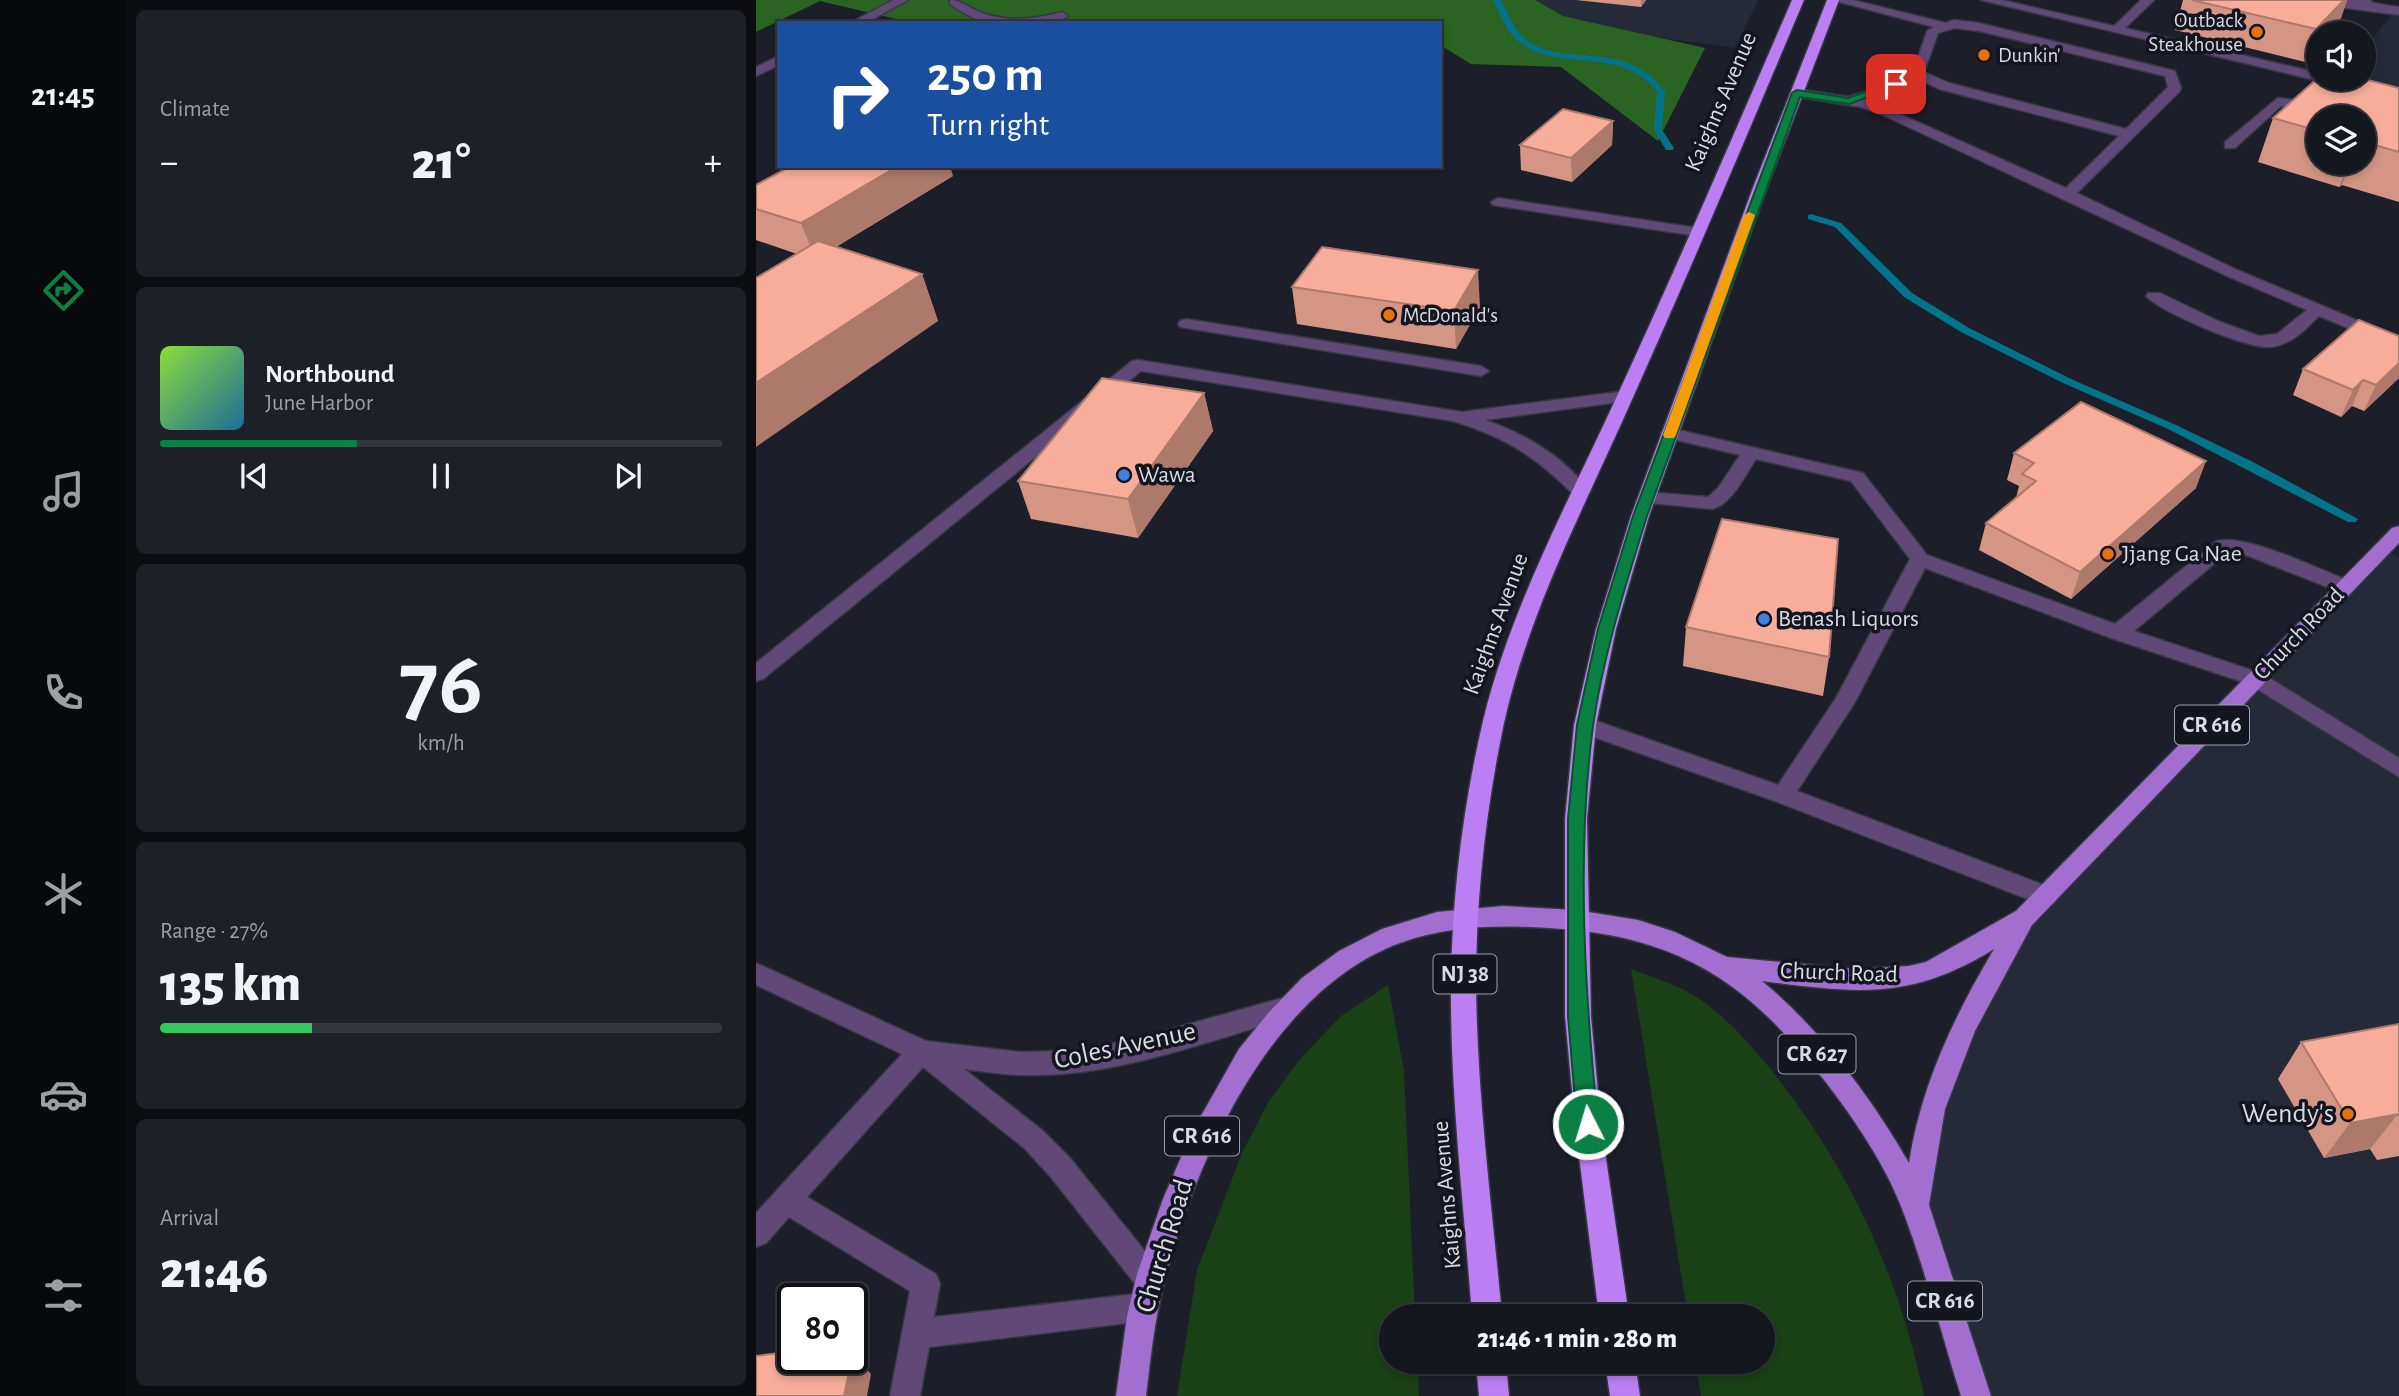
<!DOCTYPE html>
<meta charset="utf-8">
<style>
:root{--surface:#15171f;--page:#1e2028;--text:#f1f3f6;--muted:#9d9fa4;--line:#34363d;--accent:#0b8043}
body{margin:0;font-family:"Alegreya Sans",sans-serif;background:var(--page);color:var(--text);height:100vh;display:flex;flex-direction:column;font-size:26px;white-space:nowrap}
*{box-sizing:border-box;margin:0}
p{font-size:23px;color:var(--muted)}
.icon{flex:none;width:38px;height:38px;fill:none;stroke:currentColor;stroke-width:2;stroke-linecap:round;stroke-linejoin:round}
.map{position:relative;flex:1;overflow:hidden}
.details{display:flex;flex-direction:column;gap:10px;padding:10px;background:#0c0d11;width:630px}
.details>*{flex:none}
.guide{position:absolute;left:21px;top:21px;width:665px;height:147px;border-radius:0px;box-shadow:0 4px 10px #0003,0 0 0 2px var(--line);background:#1a4fa0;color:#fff;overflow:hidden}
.buttons{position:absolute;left:1550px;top:21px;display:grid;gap:14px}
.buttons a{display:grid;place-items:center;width:70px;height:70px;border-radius:50%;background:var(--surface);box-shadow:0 4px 10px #0003,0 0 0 2px var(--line);font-size:35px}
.speed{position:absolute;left:21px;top:1283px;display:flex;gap:14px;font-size:35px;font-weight:700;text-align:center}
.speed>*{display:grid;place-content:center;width:91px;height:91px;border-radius:50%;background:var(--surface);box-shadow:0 4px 10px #0003,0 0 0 2px var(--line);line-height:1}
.speed .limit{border:4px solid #111;border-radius:10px;background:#fff;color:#111}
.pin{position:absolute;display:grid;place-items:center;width:60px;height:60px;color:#fff;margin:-30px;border-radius:14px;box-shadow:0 4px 10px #0006}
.me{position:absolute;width:77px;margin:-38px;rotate:355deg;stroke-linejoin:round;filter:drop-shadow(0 0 5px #0008)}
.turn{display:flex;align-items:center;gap:24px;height:147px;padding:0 35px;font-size:32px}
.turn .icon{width:91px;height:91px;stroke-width:2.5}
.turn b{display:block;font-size:49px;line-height:60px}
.big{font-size:52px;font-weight:800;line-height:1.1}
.details .card{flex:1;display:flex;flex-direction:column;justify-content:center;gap:10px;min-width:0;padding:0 24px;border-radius:10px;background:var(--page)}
.details .dial{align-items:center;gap:0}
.dial b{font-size:91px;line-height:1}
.song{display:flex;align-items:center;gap:21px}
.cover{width:84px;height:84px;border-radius:10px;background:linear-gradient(135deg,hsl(90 70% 55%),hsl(200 70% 35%))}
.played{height:7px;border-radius:4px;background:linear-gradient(90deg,var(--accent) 35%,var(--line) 35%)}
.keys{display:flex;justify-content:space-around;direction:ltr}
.heat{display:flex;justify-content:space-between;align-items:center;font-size:38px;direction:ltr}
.charge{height:10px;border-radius:5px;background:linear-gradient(90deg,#34c759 27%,var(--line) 0)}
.trip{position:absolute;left:623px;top:1304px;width:396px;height:70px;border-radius:35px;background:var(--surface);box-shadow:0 4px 10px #0003,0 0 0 2px var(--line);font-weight:800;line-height:70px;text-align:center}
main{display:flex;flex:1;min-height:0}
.tab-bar{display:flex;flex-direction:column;width:126px;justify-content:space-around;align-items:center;background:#08090c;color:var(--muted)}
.tab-bar .icon{width:49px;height:49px}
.tab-bar .active{color:var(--accent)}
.tab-bar b{font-size:32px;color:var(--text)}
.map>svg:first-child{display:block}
</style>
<main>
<nav class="tab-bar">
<b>21:45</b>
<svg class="icon active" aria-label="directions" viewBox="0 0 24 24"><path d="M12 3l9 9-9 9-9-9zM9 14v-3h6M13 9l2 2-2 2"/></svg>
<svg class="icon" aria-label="music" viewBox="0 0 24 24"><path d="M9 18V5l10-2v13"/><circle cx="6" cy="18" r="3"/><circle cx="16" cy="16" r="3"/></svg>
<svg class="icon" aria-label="phone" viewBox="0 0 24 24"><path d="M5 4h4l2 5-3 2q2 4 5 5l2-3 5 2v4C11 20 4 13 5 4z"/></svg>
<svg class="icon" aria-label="climate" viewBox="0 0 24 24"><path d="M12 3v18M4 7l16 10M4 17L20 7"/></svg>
<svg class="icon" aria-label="car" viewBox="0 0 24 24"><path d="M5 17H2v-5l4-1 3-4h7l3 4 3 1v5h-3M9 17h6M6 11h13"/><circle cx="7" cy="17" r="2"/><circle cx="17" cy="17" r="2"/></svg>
<svg class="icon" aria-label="filters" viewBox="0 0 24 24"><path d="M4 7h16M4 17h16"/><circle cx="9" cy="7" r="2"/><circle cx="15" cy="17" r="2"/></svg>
</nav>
<section class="details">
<div class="card"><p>Climate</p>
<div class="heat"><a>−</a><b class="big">21°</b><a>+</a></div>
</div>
<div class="card">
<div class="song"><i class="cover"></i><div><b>Northbound</b><p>June Harbor</p></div></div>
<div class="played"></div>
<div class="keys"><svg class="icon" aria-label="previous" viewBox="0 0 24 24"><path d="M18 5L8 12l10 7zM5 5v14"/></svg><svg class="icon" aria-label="pause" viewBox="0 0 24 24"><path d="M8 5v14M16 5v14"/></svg><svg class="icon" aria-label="next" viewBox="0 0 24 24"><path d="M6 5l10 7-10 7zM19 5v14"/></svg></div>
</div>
<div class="card dial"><b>76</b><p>km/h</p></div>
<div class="card"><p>Range · 27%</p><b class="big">135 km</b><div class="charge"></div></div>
<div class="card"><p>Arrival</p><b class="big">21:46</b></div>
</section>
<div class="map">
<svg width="1643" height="1396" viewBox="0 0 1643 1396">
<rect width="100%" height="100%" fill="#1c1f29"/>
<!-- built -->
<g fill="#252a38">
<polygon points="763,0 1002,0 979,48 804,24"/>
<polygon points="1643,5 1643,121 1587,79 1608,79 1608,50"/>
<polygon points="1626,549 1643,557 1643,1396 1220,1396 1159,1207 1179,1098 1268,918"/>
</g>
<!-- green -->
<g fill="#1a4015">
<path d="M875 969C893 976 913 982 930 991 961 1007 990 1039 1012 1066 1089 1161 1144 1275 1168 1396H945L939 1362H1006V1316H932Z"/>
<polygon points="632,985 648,1071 659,1316 635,1316 635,1362 662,1362 663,1396 421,1396 441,1270 486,1153 513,1101 544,1059 585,1016"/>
</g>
<!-- forest -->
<polygon fill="#2a6322" points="0,0 779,0 807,16 949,48 902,141 805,67 715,64 684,45 684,23 648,23 643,20 638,23 157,23 64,1 0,32"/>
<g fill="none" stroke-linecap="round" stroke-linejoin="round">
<!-- stream -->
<g fill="#02748a" fill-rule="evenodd">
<path d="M737 0H745C751 12 757 27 767 37 807 72 865 35 909 91L906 130 918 148 916 150H910L898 130 901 91C859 43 804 75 762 41 750 31 744 14 737 0Z"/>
<polygon points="1055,214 1085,223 1156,293 1213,328 1315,379 1420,425 1497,462 1602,519 1600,522 1592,522 1412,429 1307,383 1205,332 1148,297 1079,227 1052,219 1052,215"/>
</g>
<defs>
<g id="minor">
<polygon points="137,0 152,0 110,23 94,23"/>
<path d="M194 0C206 0 213 8 224 12 250 23 280 19 306 12L312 16C299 26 246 26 229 22 216 18 205 12 194 4Z"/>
<path d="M1076 0H1097L1190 23 1198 20 1223 23 1419 71 1425 88 1424 91 1321 193 1479 269 1643 338V349L1563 316C1549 330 1535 345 1514 347 1492 349 1404 312 1390 296L1392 293H1404L1462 321 1503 336 1521 334 1551 310 1469 275 1129 116 1105 107 1036 96V90L1041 89 1093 97 1156 75 1171 31 1178 27ZM1199 28 1223 31 1409 76 1412 87 1370 129 1193 83 1168 72 1182 33ZM1164 80 1183 89 1363 136 1310 188 1110 99Z"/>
<polygon points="1225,0 1246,0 1358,26 1385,0 1398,0 1369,28 1563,73 1563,79 1568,79 1563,81"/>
<polygon points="1554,0 1614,0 1617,3 1643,7 1643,15 1560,4"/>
<polygon points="23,56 23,65 0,76 0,67"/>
<polygon points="1522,98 1553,102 1598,117 1577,117 1525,106 1479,148 1469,148 1469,142"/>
<polygon points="742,198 941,228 948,232 941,236 737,205 735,202"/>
<polygon points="430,319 725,366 733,371 725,376 424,327 422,324 424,321"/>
<path d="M382 360 706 412 870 391 878 396 870 401 729 420C769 434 809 457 834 492L825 498 819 496C781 457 749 437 697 421L385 371 7 679 0 681V663L376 361Z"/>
<path d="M914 428 1107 473 1171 555 1359 624 1461 541C1490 533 1566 571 1596 582L1599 587 1596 592 1589 594 1485 553 1472 552 1378 631 1507 674 1643 758V777L1493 684 1355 638 1169 568 1099 702 1041 791 1298 889 1302 896 1298 903 1290 906 1282 903 1019 801 821 731 818 725 821 719 829 717 1022 785 1080 698 1154 559 1095 481 1000 459C989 475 976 504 956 509L885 502 882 498 891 492 952 497 962 488 984 455 908 437 905 433 908 429Z"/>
<path d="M0 963 170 1041 265 1052 309 1051 372 1041 530 997 539 1000 543 1008 539 1016 530 1019C448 1042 364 1075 278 1075 254 1076 231 1072 208 1069L286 1130 314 1158 404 1270 408 1280 404 1290 394 1294 384 1290 294 1176 268 1148 167 1067 51 1197 180 1274 184 1284 178 1317 388 1293 398 1297 403 1307 398 1317 388 1321 173 1347 164 1396H134L154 1291 33 1217 10 1243 0 1247V1213L146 1054 0 985Z"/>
</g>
<path id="major" d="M1643 526V543L1276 925 1219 1031 1189 1109 1173 1205 1235 1396H1205C1185 1333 1169 1268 1145 1206 1121 1144 1059 1062 1011 1016 948 955 879 933 793 928 742 925 694 925 644 943 512 991 432 1173 404 1301 397 1332 394 1364 390 1396H360L371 1316 381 1274 407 1199 436 1132 483 1049 513 1012 546 978 583 951 626 929 681 912 747 906 820 910 882 920 919 932 971 957 1101 969 1153 966 1170 962 1260 911 1636 528ZM1238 949C1198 1017 1165 1085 1153 1163 1114 1096 1066 1031 1006 981 1100 993 1154 1001 1238 949Z"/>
<g id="highway">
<path d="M1036 0H1048C992 132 937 264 878 395 831 502 774 607 748 723 730 808 720 897 720 984 721 1095 736 1206 746 1316H716C708 1205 694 1094 695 983 696 896 707 806 727 721 755 606 813 501 862 394 922 264 979 132 1036 0Z"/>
<polygon points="1071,0 1083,0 1012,185 893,516 860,629 840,725 831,819 835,1016 845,1124 873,1316 843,1316 819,1124 809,1016 809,819 818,725 840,629 875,516 998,185"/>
<polygon points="720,1362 750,1362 753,1396 723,1396"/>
<polygon points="849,1362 879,1362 884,1396 854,1396"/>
</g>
</defs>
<!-- minor casing -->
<use href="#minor" stroke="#363943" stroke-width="3"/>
<!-- major casing -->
<use href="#major" stroke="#363943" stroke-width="3"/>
<!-- highway casing -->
<use href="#highway" stroke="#363943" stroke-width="3"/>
<!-- minor -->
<use href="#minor" fill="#604977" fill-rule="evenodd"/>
<!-- major -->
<use href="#major" fill="#a26fd0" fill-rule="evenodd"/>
<!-- highway -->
<use href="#highway" fill="#bc7ef3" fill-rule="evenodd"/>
</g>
<!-- wall -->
<g fill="#d49584" fill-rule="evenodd">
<polygon points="820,0 890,0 885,7"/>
<polygon points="1427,0 1591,0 1582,27 1576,33 1563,33 1563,47 1549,62 1419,30"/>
<path d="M1643 88V202L1586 185 1583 187 1502 162 1517 118ZM1563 117H1608V163H1563Z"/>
<polygon points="857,121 856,145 816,182 765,170 764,145"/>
<polygon points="197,176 80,247 166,274 182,321 41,254 0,240 0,185"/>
<polygon points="536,287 724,307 700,349 541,324"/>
<polygon points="1643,336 1643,378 1608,411 1596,406 1585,417 1537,395 1547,369"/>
<polygon points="448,393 457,431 382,538 275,519 262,481"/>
<polygon points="1258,453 1440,488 1315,599 1223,550 1230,523 1260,498 1263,486 1251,480"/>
<polygon points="930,627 1073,657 1067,696 927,666"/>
<polygon points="1643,1024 1643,1156 1621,1160 1614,1149 1568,1158 1522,1079 1545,1042"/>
</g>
<!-- shaded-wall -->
<g fill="#ad796b">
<polygon points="885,0 890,0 885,7"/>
<polygon points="1588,0 1591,0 1582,27 1576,33 1563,33 1563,47 1549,62 1560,29"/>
<polygon points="857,121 856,145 816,182 815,158"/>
<polygon points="1593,163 1594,163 1586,185 1583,187"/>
<polygon points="142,166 194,166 197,176 59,259 45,223"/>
<polygon points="722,270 724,307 700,349 698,311"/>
<polygon points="166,274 182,321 0,447 0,383"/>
<polygon points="1643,363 1643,378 1608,411 1620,385"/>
<polygon points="1607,380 1596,406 1585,417 1597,390"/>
<polygon points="448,393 457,431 382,538 372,499"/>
<polygon points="1450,461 1440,488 1315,599 1324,572"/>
<polygon points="1642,1114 1614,1149 1568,1158 1594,1123"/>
<polygon points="97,1353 115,1374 111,1396 88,1396"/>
</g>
<!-- building -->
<g fill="#f7ad99" stroke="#ad796b" stroke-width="2">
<polygon points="1436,0 1588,0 1560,29"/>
<polygon points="1563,77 1563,79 1608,79 1643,88 1643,152 1608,142 1608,117 1563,117 1563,131 1517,118"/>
<polygon points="807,109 857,121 815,158 764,145"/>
<polygon points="35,166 142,166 45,223 0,209 0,185"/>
<polygon points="62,241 166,274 0,383 0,278"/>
<polygon points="566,247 722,270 698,311 536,287"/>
<polygon points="1603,320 1643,336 1643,363 1620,385 1607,380 1597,390 1547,369"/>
<polygon points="346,378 448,393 372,499 262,481"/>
<polygon points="1325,402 1450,461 1324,572 1230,523 1280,481 1266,474 1278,463 1258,453"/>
<polygon points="966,519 1082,539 1073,657 930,627"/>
<polygon points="1643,1024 1643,1116 1642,1114 1594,1123 1545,1042"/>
<polygon points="37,1351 37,1358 51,1358 51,1359 96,1358 88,1396 0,1396 0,1356"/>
</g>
<!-- route -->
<path fill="#0b8043" stroke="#07532c" stroke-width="2" d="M1140 81 1145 84 1143 86 1093 104 1044 97 891 516C870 584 847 655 837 726 820 854 829 996 842 1124L839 1130 832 1133 824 1130 821 1124 812 1016V819L821 725 842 629 877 516 1036 93 1041 90 1092 98Z"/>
<!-- slow -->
<polygon fill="#f59e0b" points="993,212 999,215 920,435 918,438 909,438 907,435 988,215"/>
<!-- markers -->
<g fill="#e8710a" stroke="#13161f" stroke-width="2.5">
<circle cx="1501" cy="32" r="7"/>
<circle cx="1228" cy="55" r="7"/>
<circle cx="633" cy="315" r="7"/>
<circle cx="1352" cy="554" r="7"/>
<circle cx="1592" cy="1114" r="7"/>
</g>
<g fill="#3f7fe0" stroke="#13161f" stroke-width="2.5">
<circle cx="368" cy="475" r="7"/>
<circle cx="1008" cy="619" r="7"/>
</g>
<g text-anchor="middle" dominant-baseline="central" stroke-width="7" stroke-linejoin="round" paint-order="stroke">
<!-- far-poi labels -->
<g font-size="21" fill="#d8dbe2" stroke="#13161f" text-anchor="start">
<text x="1487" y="20" text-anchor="end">Outback<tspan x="1487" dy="24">Steakhouse</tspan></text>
<text x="1242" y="55">Dunkin'</text>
<text x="647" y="315">McDonald's</text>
</g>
<!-- shield labels -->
<g fill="#13161f" stroke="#9da0a8" stroke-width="2">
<rect x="1419" y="705.5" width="74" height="39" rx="5"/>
<rect x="677.5" y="954.5" width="63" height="39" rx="5"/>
<rect x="1022.5" y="1034.5" width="77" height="39" rx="5"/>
<rect x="409" y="1116.5" width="74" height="39" rx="5"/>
<rect x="1152" y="1281.5" width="74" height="39" rx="5"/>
</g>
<g font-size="23" font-weight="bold" fill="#d8dbe2">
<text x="1456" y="725">CR 616</text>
<text x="709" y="974">NJ 38</text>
<text x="1061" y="1054">CR 627</text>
<text x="446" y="1136">CR 616</text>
<text x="1189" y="1301">CR 616</text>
</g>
<!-- street labels -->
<g font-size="24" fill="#d8dbe2" stroke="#13161f">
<text transform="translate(965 102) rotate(-67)">Kaighns Avenue</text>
<text transform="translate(740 624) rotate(-70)">Kaighns Avenue</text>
<text transform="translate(1543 634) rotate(-46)">Church Road</text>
<text transform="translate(1083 973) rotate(2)">Church Road</text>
<text transform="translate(691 1195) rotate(-95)">Kaighns Avenue</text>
</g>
<!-- poi labels -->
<g font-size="24" fill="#d8dbe2" stroke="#13161f" text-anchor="start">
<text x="382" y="475">Wawa</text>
<text x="1366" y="554">Jjang Ga Nae</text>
<text x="1022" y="619">Benash Liquors</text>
</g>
<!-- near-street labels -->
<g font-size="28" fill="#d8dbe2" stroke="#13161f">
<text transform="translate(369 1046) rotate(-12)">Coles Avenue</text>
<text transform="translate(409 1246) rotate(-73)">Church Road</text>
</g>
<!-- near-poi labels -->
<g font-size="28" fill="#d8dbe2" stroke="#13161f" text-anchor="end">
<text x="1578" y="1114">Wendy's</text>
</g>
</g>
</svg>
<div class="buttons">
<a><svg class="icon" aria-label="sound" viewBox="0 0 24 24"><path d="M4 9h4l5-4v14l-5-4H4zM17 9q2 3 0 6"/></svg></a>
<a><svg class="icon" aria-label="layers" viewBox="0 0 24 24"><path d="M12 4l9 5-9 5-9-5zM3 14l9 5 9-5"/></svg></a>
</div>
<div class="speed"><div class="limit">80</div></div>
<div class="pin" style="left:1140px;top:84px;background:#d93025"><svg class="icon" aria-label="arrive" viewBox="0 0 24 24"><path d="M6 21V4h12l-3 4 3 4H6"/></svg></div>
<svg class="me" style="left:832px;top:1124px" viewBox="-20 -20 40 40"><circle r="17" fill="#0b8043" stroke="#fff" stroke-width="3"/><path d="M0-11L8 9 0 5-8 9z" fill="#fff"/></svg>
<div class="trip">21:46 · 1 min · 280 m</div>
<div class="guide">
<div class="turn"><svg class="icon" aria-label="right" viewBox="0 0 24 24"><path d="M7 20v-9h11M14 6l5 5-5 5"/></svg><div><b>250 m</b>Turn right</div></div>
</div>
</div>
</main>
